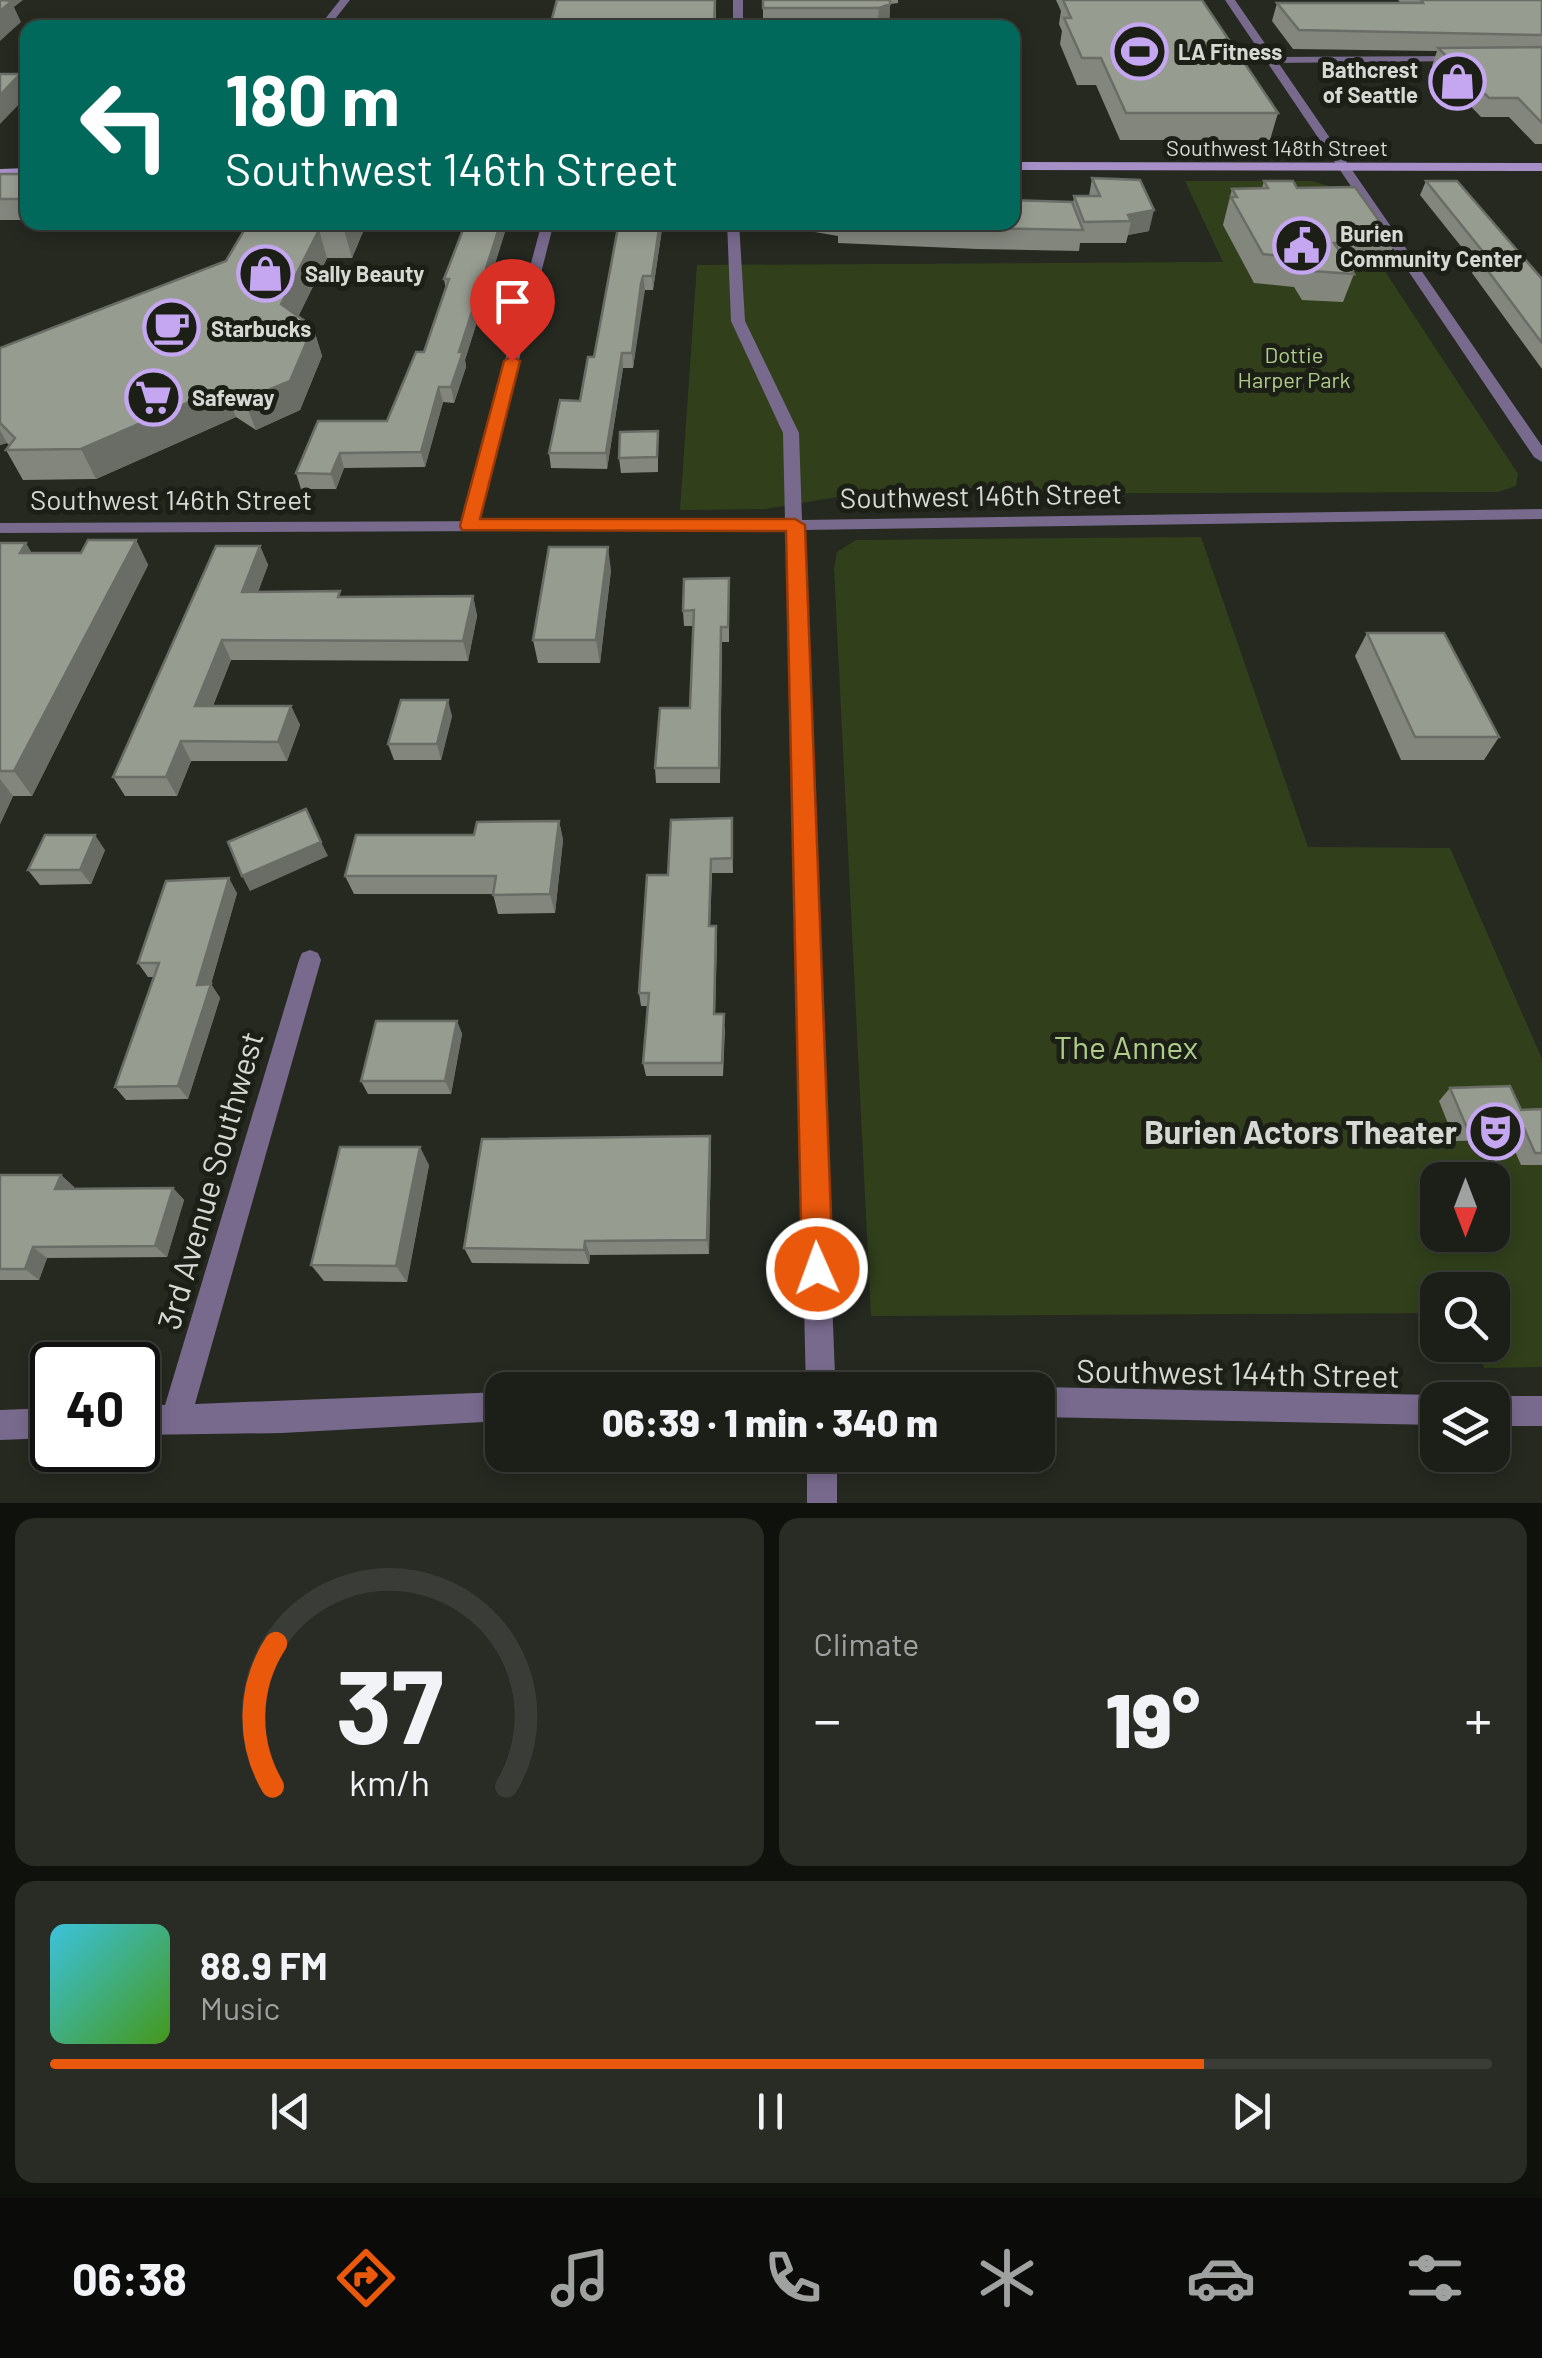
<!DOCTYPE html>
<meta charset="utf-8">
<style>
:root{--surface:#1c1f18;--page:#292c25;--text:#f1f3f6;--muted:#a0a2a2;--line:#3a3d37;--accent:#ea580c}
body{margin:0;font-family:Barlow,sans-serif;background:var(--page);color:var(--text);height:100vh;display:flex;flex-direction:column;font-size:38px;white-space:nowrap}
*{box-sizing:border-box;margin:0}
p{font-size:32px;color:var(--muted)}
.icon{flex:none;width:55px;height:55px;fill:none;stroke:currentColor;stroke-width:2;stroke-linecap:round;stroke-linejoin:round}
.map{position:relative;height:1503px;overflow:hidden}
.details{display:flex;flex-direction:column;gap:15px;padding:15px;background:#0f110d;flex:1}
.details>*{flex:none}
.top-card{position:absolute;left:20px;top:20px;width:1000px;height:210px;border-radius:20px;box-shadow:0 5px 15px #0003,0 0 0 2px var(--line);background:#00695c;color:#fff;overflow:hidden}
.needle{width:65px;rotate:180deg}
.tools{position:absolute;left:1420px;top:1162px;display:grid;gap:20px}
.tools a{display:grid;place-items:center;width:90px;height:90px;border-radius:20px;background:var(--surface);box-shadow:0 5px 15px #0003,0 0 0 2px var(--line);font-size:50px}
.speed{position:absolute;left:30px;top:1342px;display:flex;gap:20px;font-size:50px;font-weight:700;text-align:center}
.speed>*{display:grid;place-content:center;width:130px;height:130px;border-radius:50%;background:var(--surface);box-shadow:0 5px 15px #0003,0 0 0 2px var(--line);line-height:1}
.speed .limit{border:5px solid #111;border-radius:15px;background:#fff;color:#111}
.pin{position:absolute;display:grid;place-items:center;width:85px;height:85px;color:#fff;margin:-102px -42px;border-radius:50% 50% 50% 0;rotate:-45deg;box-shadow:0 0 10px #0007}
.pin .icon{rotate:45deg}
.me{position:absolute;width:110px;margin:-55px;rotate:358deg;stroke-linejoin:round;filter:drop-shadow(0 0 8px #0008)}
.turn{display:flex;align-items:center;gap:35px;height:210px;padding:0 40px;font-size:45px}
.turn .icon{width:130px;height:130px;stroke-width:2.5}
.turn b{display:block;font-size:70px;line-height:85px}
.big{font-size:75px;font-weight:800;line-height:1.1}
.details .widget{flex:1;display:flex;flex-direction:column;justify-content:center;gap:15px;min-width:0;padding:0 35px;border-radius:20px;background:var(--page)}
.details .dial{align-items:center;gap:0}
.dial svg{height:260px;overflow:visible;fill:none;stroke:var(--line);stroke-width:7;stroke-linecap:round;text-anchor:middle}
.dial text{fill:var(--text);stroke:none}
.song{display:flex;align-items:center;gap:30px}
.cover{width:120px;height:120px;border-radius:15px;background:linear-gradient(135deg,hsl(190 70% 55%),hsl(100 70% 35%))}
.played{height:10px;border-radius:5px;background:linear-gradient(90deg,var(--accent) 80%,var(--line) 80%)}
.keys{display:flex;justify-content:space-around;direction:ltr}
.heat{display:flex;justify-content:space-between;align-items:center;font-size:55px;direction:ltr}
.details .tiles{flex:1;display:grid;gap:15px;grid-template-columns:1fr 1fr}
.widget:last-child{grid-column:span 2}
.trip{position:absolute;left:485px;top:1372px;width:570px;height:100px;border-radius:20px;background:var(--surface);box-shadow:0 5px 15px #0003,0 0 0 2px var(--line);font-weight:800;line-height:100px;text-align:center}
.menu{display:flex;height:160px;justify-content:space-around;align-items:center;background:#0b0c0a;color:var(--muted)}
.menu .icon{width:70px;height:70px}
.menu .selected{color:var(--accent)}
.menu b{font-size:45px;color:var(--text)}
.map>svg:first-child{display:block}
</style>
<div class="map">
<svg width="1542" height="1503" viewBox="0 0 1542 1503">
<rect width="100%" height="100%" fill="#252920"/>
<!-- green -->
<g fill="#31401b" fill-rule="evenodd">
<polygon points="1185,181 1312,181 1329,186 1518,474 1516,486 1498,492 855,494 765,509 680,510 697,265 1223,262"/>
<path d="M1201 537 1308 847 1450 848 1542 1059V1367L1484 1368 1476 1345H1492V1290H1438L1437 1313 871 1316 834 568 837 552 856 540ZM1438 1180H1492V1235H1438Z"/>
</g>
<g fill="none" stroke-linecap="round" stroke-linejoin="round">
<!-- minor -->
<g fill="#786a8d" fill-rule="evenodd">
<polygon points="340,0 350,0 328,28 318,28"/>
<polygon points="1459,56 1463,61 1271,63 1266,60 1271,57"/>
<polygon points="542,222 554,222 477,525 469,530 461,525"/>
<polygon points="310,950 318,953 321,960 195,1404 502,1392 502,1421 282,1433 138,1435 138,1405 165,1405 299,960 302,953"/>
<polygon points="52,1408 52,1438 0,1440 0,1410"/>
</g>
<!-- tertiary -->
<g fill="#786a8d" fill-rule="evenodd">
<rect x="733" y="0" width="10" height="28"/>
<polygon points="1225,0 1235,0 1542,446 1542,462 1534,457"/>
<polygon points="727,222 739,222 745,321 799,433 802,520 1542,509 1542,519 802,530 835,1375 854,1380 859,1390 806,1390 786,530 0,533 0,523 785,520 783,433 731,321"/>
<polygon points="1038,1387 1438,1395 1449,1400 1438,1400 1438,1425 1038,1417 1038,1390 1032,1390"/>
<polygon points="1492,1396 1542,1396 1542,1426 1492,1426 1492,1400 1483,1400"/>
<rect x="807" y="1455" width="30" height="48"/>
</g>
<!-- secondary -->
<g fill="#a690c7" fill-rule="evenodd">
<polygon points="1012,162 1542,163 1542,171 1012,170"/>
<polygon points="28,168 28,176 0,177 0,169"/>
</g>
</g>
<!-- wall -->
<g fill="#82867d">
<polygon points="716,0 716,28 550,28 550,26"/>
<polygon points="763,0 898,0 898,3 890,4 889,28 763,28"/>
<polygon points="1056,0 1202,0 1278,113 1270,140 1120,140 1096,85 1077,85 1060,44 1062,31 1059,24 1061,11"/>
<polygon points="1398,0 1542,0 1542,144 1535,144 1509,117 1481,117 1432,66 1437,51 1293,49 1272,21 1277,3 1401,3"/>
<rect x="0" y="174" width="28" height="46"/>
<polygon points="1092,178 1149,231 1128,235 1126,243 1080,243 1079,251 977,249 838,243 838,236 809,231 809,222 1012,222 1073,203 1074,196 1089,196"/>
<polygon points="1264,181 1297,188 1395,243 1383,271 1352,271 1354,274 1343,302 1302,300 1294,287 1254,283 1223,225 1232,189 1262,188"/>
<polygon points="1426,181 1542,279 1542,369 1472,273 1476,265 1420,195"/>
<polygon points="249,222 367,222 352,258 327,258 298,317 313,327 322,356 300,410 256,430 236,417 96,479 23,480 6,450 9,445 7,443 0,445 0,348 226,261"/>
<polygon points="466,222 508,222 465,360 466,367 454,403 443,402 425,467 344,468 336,489 301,489 296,473 387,421 424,352 446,289 444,279"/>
<polygon points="619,222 663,222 653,290 645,290 642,299 633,368 623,368 607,469 551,468 549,453 580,401 594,357"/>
<polygon points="658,431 658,472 621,473 619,458"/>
<polygon points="136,540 148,565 32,796 13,796 0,824 0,543 32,553 81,553"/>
<polygon points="260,546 268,565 258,592 342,597 473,596 477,616 468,661 231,660 213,706 291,706 300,725 287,761 191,761 177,796 125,796 113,777"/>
<polygon points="611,570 600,663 538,663 533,640"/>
<polygon points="729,578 729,642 722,642 720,783 656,783 655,768 690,708 693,626 684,626 683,611"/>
<polygon points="1367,633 1499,737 1484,760 1401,760 1355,656"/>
<polygon points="452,716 441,760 394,760 388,744"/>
<polygon points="732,818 733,873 712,873 710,926 717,940 715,1014 725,1028 723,1076 646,1076 643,1063 648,1006 641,1006 639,993"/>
<polygon points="559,821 563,840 555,913 498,914 493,894 354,894 345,876"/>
<polygon points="105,850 91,884 40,885 28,870"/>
<polygon points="237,893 211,984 220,998 188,1099 126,1100 115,1087 154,977 148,977 138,963"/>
<polygon points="457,1021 462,1034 451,1094 368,1094 361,1081"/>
<polygon points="1450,1088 1521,1110 1542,1109 1542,1165 1521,1165 1510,1140 1455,1141 1439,1101"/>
<polygon points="710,1136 711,1152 709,1254 590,1255 589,1264 472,1263 464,1248"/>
<polygon points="429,1165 407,1282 324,1281 311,1265"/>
<polygon points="0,1175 61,1175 74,1187 73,1189 173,1188 184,1200 167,1257 47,1258 39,1280 0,1280"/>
</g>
<!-- shaded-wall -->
<g fill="#6a6d66">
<polygon points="0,0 23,0 14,7 21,22 0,41"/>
<polygon points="890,4 889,28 877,28 879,8"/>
<polygon points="20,74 28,91 28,95 0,124 0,95"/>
<polygon points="1154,210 1149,231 1128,235 1131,221 1128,215"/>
<polygon points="347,222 367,222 352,258 344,230"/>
<polygon points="501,222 508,222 465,360 466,367 454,403 451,387 459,352"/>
<polygon points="660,222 663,222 653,290 652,276"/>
<polygon points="319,230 327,258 290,333 281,304"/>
<polygon points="643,276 645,290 633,368 632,353"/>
<polygon points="313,327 322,356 300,410 256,430 244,400"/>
<polygon points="622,353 623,368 607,469 606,453"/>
<polygon points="224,387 236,417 96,479 81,449"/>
<polygon points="439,387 443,402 425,467 421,452"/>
<polygon points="0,430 7,443 0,445"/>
<polygon points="340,453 344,468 336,489 331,474"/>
<polygon points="136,540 148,565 32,796 14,771"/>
<polygon points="26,543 41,569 20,553"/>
<polygon points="260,546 268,565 250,612 242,592"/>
<polygon points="608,547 611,570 600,663 596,640"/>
<polygon points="473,596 477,616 468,661 463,641"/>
<polygon points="222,640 231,660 205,725 195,706"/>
<polygon points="448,700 452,716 441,760 437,744"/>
<polygon points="291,706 300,725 287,761 278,742"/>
<polygon points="181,741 191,761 177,796 166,777"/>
<polygon points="0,779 13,796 0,824"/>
<polygon points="559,821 563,840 555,913 550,894"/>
<polygon points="95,835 105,850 91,884 80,870"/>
<polygon points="321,842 328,856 250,891 242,876"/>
<polygon points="229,878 237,893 210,987 211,984 220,998 188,1099 178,1086 197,985"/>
<polygon points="457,1021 462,1034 451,1094 445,1081"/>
<polygon points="710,1136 711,1152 709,1254 707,1240"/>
<polygon points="420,1147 429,1165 407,1282 396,1266"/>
<polygon points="61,1175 74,1187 69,1201 55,1189"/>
<polygon points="173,1188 184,1200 167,1257 155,1246"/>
<polygon points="585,1241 590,1255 589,1264 584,1250"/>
<polygon points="33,1247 47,1258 39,1280 25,1269"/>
</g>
<!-- building -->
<g fill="#979c91" stroke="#6a6d66" stroke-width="2.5">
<polygon points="0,0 12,1 0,11"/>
<polygon points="557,0 715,0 714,25 602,26 601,28 550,26"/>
<polygon points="763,0 890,0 890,4 879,8 763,8"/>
<polygon points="1063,0 1202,0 1278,113 1126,113 1101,58 1082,58 1064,18 1071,18"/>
<polygon points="1421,0 1542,0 1542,35 1299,30 1277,3 1423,3"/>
<polygon points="1542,47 1542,123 1518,98 1489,98 1438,48"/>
<polygon points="0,74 20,74 0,95"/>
<rect x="0" y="174" width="28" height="25"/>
<polygon points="1092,178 1140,180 1154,210 1128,215 1131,221 1084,222 1074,196 1100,196"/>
<polygon points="1264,181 1293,181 1297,188 1355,187 1395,243 1334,243 1354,274 1312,271 1304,259 1263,254 1231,197 1237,197 1232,189 1268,188"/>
<polygon points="1426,181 1457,181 1542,279 1542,343 1479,259 1488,258"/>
<polygon points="1012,200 1072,202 1083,230 980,228 857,222 1012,222"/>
<polygon points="249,222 347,222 344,230 319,230 281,304 313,327 290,381 244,400 224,387 81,449 6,450 15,438 0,423 0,348 226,261"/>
<polygon points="466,222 501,222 459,352 463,352 451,387 439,387 421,452 340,453 331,474 296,473 318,421 387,421 416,352 424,352 449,279 444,279"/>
<polygon points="619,222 660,222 652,276 643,276 641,284 632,353 622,353 606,453 549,453 560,400 580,401 588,357 594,357"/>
<polygon points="658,431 657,457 619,458 620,432"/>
<polygon points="88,540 136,540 14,771 0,771 0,543 26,543 20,553 81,553"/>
<polygon points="216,546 260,546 242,592 340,591 338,597 473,596 463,641 222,640 195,706 291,706 278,742 181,741 166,777 113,777"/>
<polygon points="549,547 608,547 596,640 533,640"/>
<polygon points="729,578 728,627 721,627 719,768 655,768 660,708 690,708 694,610 683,611 684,579"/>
<polygon points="1367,633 1444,633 1499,737 1415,737"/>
<polygon points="401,700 448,700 437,744 388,744"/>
<polygon points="306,809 321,842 242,876 228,842"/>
<polygon points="732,818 732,858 711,859 709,926 716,926 714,1014 724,1014 722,1063 643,1063 649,993 639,993 647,875 668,875 671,820"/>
<polygon points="559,821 550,894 493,895 496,876 345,876 356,835 474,835 477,822"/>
<polygon points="45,835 95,835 80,870 28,870"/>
<polygon points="229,878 197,985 211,984 178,1086 115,1087 159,963 138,963 166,881"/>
<polygon points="376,1021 457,1021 445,1081 361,1081"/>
<polygon points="1510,1086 1521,1110 1542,1109 1542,1153 1535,1153 1524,1128 1467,1128 1450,1088"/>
<polygon points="710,1136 707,1240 585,1241 584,1250 464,1248 482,1139"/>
<polygon points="340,1147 420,1147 396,1266 311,1265"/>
<polygon points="0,1175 61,1175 55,1189 173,1188 155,1246 33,1247 25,1269 0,1269"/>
</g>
<!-- route -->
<polygon fill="#ea580c" stroke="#983908" stroke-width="2.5" points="512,356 520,361 480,519 795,519 805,525 833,1269 828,1280 817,1284 806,1280 802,1269 786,531 462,530 460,526 504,361"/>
<!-- icons -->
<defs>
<symbol id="stadium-ring" viewBox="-11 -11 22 22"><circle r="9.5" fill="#1b1f16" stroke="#c5a7f1" stroke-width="1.5"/><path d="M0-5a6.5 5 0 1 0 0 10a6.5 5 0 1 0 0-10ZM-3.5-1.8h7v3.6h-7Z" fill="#c5a7f1"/></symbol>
<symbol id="shop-ring" viewBox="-11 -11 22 22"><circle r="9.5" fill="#1b1f16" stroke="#c5a7f1" stroke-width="1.5"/><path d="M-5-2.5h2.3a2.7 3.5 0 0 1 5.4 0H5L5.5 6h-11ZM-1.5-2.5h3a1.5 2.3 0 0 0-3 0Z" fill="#c5a7f1"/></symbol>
<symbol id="civic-ring" viewBox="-11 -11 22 22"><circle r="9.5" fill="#1b1f16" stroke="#c5a7f1" stroke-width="1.5"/><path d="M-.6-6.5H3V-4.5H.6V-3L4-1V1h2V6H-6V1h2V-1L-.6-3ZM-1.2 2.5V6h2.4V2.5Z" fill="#c5a7f1"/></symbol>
<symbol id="cafe-ring" viewBox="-11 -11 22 22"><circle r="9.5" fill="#1b1f16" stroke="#c5a7f1" stroke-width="1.5"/><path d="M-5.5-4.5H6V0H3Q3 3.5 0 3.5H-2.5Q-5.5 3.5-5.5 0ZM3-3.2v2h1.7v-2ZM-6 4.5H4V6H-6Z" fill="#c5a7f1"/></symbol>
<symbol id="supermarket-ring" viewBox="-11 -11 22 22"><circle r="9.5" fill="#1b1f16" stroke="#c5a7f1" stroke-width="1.5"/><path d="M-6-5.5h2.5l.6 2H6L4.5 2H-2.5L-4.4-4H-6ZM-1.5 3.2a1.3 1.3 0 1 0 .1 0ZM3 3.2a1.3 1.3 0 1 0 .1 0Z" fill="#c5a7f1"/></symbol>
<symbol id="theatre-ring" viewBox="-11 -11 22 22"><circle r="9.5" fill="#1b1f16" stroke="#c5a7f1" stroke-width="1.5"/><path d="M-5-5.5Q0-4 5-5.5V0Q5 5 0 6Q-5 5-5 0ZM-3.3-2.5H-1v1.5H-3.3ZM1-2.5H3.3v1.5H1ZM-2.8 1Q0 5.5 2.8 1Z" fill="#c5a7f1"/></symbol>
</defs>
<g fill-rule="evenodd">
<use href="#stadium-ring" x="1108" y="20" width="63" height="63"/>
<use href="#shop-ring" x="1426" y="50" width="63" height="63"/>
<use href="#civic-ring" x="1270" y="214" width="63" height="63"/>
<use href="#shop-ring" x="234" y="242" width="63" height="63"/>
<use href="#cafe-ring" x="140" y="296" width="63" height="63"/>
<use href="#supermarket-ring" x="122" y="366" width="63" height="63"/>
<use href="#theatre-ring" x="1464" y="1100" width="63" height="63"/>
</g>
<g text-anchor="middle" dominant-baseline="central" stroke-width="10" stroke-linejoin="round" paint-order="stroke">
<!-- far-poi labels -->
<g font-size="22" font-weight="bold" fill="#d6d9d3" stroke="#1b1f16" text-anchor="start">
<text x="1178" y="51">LA Fitness</text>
<text x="1418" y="69" text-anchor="end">Bathcrest<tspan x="1418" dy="25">of Seattle</tspan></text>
<text x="1340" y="233">Burien<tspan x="1340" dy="25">Community Center</tspan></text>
<text x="305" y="273">Sally Beauty</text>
<text x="211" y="328">Starbucks</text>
<text x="192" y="397">Safeway</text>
</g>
<!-- far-street labels -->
<g font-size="22" fill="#d6d9d3" stroke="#1b1f16">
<text x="1277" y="147">Southwest 148th Street</text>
</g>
<!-- far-park labels -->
<g font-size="22" fill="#afcc8a" stroke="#1b1f16">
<text x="1294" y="354">Dottie<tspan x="1294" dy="25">Harper Park</tspan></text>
</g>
<!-- street labels -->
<g font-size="28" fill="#d6d9d3" stroke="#1b1f16">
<text transform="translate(981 495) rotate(-1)">Southwest 146th Street</text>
<text x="171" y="499">Southwest 146th Street</text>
</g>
<!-- near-park labels -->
<g font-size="32" fill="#afcc8a" stroke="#1b1f16">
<text x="1126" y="1046">The Annex</text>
</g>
<!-- near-poi labels -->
<g font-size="32" font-weight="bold" fill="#d6d9d3" stroke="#1b1f16" text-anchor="end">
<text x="1457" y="1131">Burien Actors Theater</text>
</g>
<!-- near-street labels -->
<g font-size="32" fill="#d6d9d3" stroke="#1b1f16">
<text transform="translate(209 1180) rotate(-74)">3rd Avenue Southwest</text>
<text transform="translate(1238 1372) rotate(1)">Southwest 144th Street</text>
</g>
</g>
</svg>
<div class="tools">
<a><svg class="needle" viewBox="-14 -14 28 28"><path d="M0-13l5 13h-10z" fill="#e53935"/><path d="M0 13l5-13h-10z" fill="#a0a2a2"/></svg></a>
<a><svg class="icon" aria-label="search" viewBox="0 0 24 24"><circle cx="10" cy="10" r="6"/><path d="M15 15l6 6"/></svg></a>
<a><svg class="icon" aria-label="layers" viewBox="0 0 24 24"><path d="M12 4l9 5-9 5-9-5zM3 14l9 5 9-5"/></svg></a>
</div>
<div class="speed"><div class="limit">40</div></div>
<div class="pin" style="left:512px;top:361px;background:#d93025"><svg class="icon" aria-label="arrive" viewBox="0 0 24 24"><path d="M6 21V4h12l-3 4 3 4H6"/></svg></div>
<svg class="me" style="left:817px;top:1269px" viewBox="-20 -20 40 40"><circle r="17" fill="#ea580c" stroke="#fff" stroke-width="3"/><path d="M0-11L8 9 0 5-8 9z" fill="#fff"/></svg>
<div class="trip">06:39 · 1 min · 340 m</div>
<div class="top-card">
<div class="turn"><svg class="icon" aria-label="left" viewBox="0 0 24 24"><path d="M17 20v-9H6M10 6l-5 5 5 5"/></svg><div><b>180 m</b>Southwest 146th Street</div></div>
</div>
</div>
<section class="details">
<div class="tiles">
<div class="widget dial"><svg viewBox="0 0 100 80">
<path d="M14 69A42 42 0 1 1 86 69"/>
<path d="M14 69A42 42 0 0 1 15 25" stroke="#ea580c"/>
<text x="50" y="56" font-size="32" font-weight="700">37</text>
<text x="50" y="72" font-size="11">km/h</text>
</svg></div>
<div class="widget"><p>Climate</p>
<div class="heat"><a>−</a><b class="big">19°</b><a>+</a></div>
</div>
<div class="widget">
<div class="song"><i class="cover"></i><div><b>88.9 FM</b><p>Music</p></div></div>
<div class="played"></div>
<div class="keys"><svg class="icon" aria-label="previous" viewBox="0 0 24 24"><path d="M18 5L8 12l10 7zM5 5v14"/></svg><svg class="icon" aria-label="pause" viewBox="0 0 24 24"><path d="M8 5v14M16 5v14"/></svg><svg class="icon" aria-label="next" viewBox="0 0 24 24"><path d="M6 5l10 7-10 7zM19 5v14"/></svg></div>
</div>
</div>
</section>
<nav class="menu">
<b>06:38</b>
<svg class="icon selected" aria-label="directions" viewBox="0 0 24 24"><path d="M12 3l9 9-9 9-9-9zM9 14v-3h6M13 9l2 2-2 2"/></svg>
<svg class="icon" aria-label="music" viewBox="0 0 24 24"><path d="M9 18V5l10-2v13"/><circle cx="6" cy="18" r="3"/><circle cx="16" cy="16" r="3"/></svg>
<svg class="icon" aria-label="phone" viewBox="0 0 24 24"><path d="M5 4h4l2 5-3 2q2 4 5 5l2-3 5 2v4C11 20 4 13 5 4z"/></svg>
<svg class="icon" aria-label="climate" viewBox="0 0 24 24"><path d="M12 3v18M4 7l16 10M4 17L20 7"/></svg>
<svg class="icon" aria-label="car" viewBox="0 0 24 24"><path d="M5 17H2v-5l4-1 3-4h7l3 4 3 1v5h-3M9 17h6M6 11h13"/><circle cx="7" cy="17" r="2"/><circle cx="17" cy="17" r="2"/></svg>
<svg class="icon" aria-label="filters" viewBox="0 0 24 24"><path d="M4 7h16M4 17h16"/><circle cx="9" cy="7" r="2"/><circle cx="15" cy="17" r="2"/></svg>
</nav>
